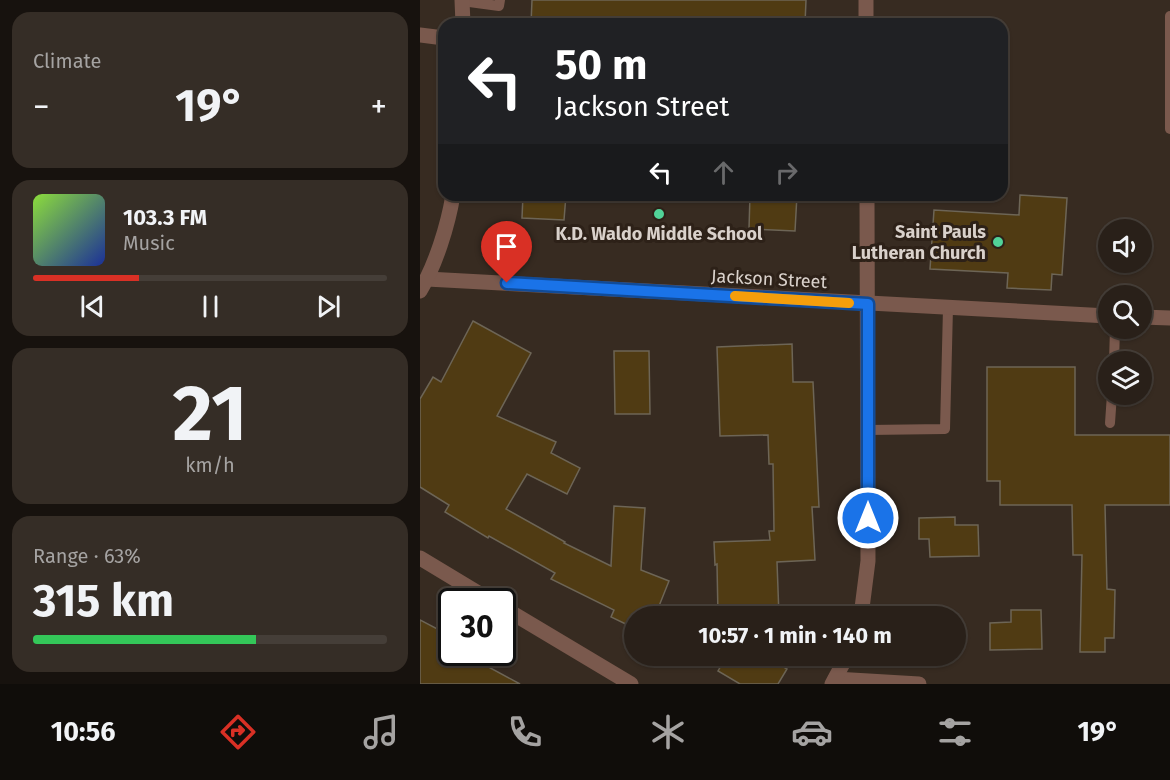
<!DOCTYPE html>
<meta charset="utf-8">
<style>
:root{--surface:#292019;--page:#352d26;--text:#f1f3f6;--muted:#a5a3a2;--line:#453e38;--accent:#d93025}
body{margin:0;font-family:"Fira Sans",sans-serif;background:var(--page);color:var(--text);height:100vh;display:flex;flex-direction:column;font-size:22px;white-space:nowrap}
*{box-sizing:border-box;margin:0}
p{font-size:20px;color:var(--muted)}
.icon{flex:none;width:33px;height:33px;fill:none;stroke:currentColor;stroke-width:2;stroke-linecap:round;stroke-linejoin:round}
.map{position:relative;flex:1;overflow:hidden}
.side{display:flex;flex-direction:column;gap:12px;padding:12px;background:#17120e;width:420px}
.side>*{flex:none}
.banner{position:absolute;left:18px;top:18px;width:570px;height:183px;border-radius:18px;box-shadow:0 2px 4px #0004,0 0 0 2px var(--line);background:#202124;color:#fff;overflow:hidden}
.buttons{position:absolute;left:678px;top:219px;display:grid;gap:12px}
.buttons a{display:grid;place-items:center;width:54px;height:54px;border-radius:50%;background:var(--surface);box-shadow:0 2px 4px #0004,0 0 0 2px var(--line);font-size:30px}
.speed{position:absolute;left:18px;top:588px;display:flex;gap:12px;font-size:30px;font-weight:700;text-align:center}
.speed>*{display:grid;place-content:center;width:78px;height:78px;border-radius:50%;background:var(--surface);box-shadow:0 2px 4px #0004,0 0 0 2px var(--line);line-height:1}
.speed .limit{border:3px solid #111;border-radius:9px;background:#fff;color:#111}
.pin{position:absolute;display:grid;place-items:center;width:51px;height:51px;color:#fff;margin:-62px -26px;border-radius:50% 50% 50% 0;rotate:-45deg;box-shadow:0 0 6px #0007}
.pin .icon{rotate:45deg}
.me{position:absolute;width:66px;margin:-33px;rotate:0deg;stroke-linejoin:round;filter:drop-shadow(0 0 4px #0008)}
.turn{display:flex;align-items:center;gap:21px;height:126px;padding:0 18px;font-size:27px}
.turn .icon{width:78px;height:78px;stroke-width:2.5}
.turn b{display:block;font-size:42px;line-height:51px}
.lanes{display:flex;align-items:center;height:57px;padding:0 18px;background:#0003;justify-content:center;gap:30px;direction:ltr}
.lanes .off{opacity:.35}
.big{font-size:45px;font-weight:700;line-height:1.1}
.side .widget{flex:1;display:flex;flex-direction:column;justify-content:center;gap:9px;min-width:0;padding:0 21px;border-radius:18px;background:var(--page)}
.side .dial{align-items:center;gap:0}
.dial b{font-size:78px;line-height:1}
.song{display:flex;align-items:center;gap:18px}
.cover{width:72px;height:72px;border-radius:9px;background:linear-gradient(135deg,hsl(90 70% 55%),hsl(230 70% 35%))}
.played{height:6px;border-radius:3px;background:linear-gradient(90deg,var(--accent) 30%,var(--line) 30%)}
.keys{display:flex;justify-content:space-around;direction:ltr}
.heat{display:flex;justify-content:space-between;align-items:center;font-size:33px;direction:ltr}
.charge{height:9px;border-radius:4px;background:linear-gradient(90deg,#34c759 63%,var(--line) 0)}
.trip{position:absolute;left:204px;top:606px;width:342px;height:60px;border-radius:30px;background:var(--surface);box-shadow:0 2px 4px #0004,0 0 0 2px var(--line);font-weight:700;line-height:60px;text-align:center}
.tabs{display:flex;height:96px;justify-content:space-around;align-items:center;background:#100d0a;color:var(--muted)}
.tabs .icon{width:42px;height:42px}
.tabs .active{color:var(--accent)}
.tabs b{font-size:27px;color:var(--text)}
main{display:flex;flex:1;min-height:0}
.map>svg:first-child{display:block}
</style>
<main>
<section class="side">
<div class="widget"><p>Climate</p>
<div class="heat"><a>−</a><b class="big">19°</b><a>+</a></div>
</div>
<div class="widget">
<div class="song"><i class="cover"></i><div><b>103.3 FM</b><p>Music</p></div></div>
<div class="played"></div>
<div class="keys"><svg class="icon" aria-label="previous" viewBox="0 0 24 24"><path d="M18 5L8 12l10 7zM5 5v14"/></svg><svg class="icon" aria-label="pause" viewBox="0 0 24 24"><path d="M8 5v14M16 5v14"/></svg><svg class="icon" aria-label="next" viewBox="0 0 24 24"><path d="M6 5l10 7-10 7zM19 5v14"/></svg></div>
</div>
<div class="widget dial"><b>21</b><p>km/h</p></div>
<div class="widget"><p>Range · 63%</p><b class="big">315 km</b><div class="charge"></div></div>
</section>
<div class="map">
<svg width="750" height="684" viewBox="0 0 750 684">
<rect width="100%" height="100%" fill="#372b21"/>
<!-- building -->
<g fill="#503b13" stroke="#6d6556" stroke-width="1.5">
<polygon points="112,0 386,0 385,24 111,24"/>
<polygon points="103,195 146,195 144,220 102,218"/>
<polygon points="330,195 377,195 375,231 329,229"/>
<polygon points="600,195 647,198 642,275 632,274 631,290 587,288 588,273 510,269 514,210 599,215"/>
<polygon points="53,321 111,353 77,416 136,442 131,453 160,468 147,494 107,474 86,509 145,542 144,543 191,566 194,506 225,508 221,570 249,581 235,616 214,616 214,628 191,617 194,610 131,579 135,573 69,536 68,538 25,512 29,505 0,487 0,399 13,377 21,382"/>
<polygon points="372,344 373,382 393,382 399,507 392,507 395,560 357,562 359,616 298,616 297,564 295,565 294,542 350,540 349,531 354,531 353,464 349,464 348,435 300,436 297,347"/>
<polygon points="194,351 229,351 230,414 195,414"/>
<polygon points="567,367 655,367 655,435 750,435 750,505 685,505 687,589 695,590 694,638 685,638 685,652 660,652 662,555 653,555 652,505 580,505 580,481 567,481"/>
<polygon points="535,517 535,525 558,525 559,556 510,557 509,539 499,539 499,518"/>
<polygon points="591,610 621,610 622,649 570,650 570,623 591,622"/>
<polygon points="0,620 27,634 24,640 32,644 32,652 41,652 100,684 0,684"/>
<polygon points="298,656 345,656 367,669 358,684 320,684 298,671 302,664 298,663"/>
</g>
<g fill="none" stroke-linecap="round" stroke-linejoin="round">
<!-- lane -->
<g stroke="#7a594d" stroke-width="10">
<polyline points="42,1 79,6 80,0"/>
<polyline points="750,16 750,129"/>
<polyline points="694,362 695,328"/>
<polyline points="690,423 692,394"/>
<polyline points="448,430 525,429 528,308"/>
</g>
<!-- street -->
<g stroke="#7a594d" stroke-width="15">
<polyline points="42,0 43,24"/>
<polyline points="446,0 446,24"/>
<polyline points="0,35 24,38"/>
<polyline points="7,279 688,316"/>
<path d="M0 291C16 264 28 225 33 195"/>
<polyline points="722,317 750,318"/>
<polyline points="0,558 73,602"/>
<polyline points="82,607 211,684"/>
<polyline points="441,616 448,561 447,195"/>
<polyline points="415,679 499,684"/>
<polyline points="412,684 427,656"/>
</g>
</g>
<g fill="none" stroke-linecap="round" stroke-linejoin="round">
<defs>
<polyline id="route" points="87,283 448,304 448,518"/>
</defs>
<!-- route casing -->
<use href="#route" stroke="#114b97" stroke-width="15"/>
<!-- route -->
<use href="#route" stroke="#1a73e8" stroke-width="10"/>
<!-- slow -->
<polyline stroke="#f59e0b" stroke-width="10" points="315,296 429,303"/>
</g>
<!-- markers -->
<g fill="#51d398" stroke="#2d2118" stroke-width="2">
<circle cx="239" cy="214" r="6"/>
<circle cx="578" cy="242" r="6"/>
</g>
<g text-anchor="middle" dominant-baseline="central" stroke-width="6" stroke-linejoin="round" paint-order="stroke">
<!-- poi labels -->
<g font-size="18" font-weight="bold" fill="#d9d1cb" stroke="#2d2118" text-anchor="end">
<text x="566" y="232">Saint Pauls<tspan x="566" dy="21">Lutheran Church</tspan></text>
<text x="239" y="234" text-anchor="middle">K.D. Waldo Middle School</text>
</g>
<!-- street labels -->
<g font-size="18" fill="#d9d1cb" stroke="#2d2118">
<text transform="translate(349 279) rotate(3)">Jackson Street</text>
</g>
</g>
</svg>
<div class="buttons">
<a><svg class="icon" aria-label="sound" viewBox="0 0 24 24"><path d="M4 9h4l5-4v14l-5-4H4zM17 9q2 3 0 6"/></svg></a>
<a><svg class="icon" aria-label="search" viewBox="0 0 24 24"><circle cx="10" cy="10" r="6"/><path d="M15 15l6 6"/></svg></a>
<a><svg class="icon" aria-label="layers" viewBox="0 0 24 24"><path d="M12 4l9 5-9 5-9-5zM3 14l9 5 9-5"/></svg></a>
</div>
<div class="speed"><div class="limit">30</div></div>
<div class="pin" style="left:87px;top:283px;background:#d93025"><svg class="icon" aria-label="arrive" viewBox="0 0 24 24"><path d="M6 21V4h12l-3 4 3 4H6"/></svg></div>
<svg class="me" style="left:448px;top:518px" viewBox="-20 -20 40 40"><circle r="17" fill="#1a73e8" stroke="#fff" stroke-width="3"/><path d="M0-11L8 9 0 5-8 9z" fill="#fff"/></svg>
<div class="trip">10:57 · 1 min · 140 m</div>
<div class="banner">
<div class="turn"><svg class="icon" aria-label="left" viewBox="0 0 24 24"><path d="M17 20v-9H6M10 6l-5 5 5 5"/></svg><div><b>50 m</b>Jackson Street</div></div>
<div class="lanes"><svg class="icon" aria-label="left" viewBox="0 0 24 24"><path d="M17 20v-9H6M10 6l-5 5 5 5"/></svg><svg class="icon off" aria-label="ahead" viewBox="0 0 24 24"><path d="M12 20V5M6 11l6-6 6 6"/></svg><svg class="icon off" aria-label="right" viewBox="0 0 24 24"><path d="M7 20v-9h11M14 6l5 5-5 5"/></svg></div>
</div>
</div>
</main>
<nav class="tabs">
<b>10:56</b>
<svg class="icon active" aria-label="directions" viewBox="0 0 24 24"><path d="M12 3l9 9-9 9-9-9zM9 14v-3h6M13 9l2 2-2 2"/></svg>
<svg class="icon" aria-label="music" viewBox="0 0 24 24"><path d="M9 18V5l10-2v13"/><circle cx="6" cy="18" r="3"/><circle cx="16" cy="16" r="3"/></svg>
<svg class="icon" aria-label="phone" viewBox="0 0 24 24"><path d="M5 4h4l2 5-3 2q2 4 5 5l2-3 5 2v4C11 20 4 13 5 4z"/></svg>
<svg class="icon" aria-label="climate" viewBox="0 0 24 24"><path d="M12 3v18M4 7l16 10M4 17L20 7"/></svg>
<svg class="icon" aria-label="car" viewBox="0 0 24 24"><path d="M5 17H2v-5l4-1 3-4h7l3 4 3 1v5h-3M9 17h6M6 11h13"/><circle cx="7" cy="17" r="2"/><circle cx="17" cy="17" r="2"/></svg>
<svg class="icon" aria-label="filters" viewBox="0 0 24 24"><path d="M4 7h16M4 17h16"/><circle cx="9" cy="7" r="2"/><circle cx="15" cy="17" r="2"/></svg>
<b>19°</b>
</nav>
